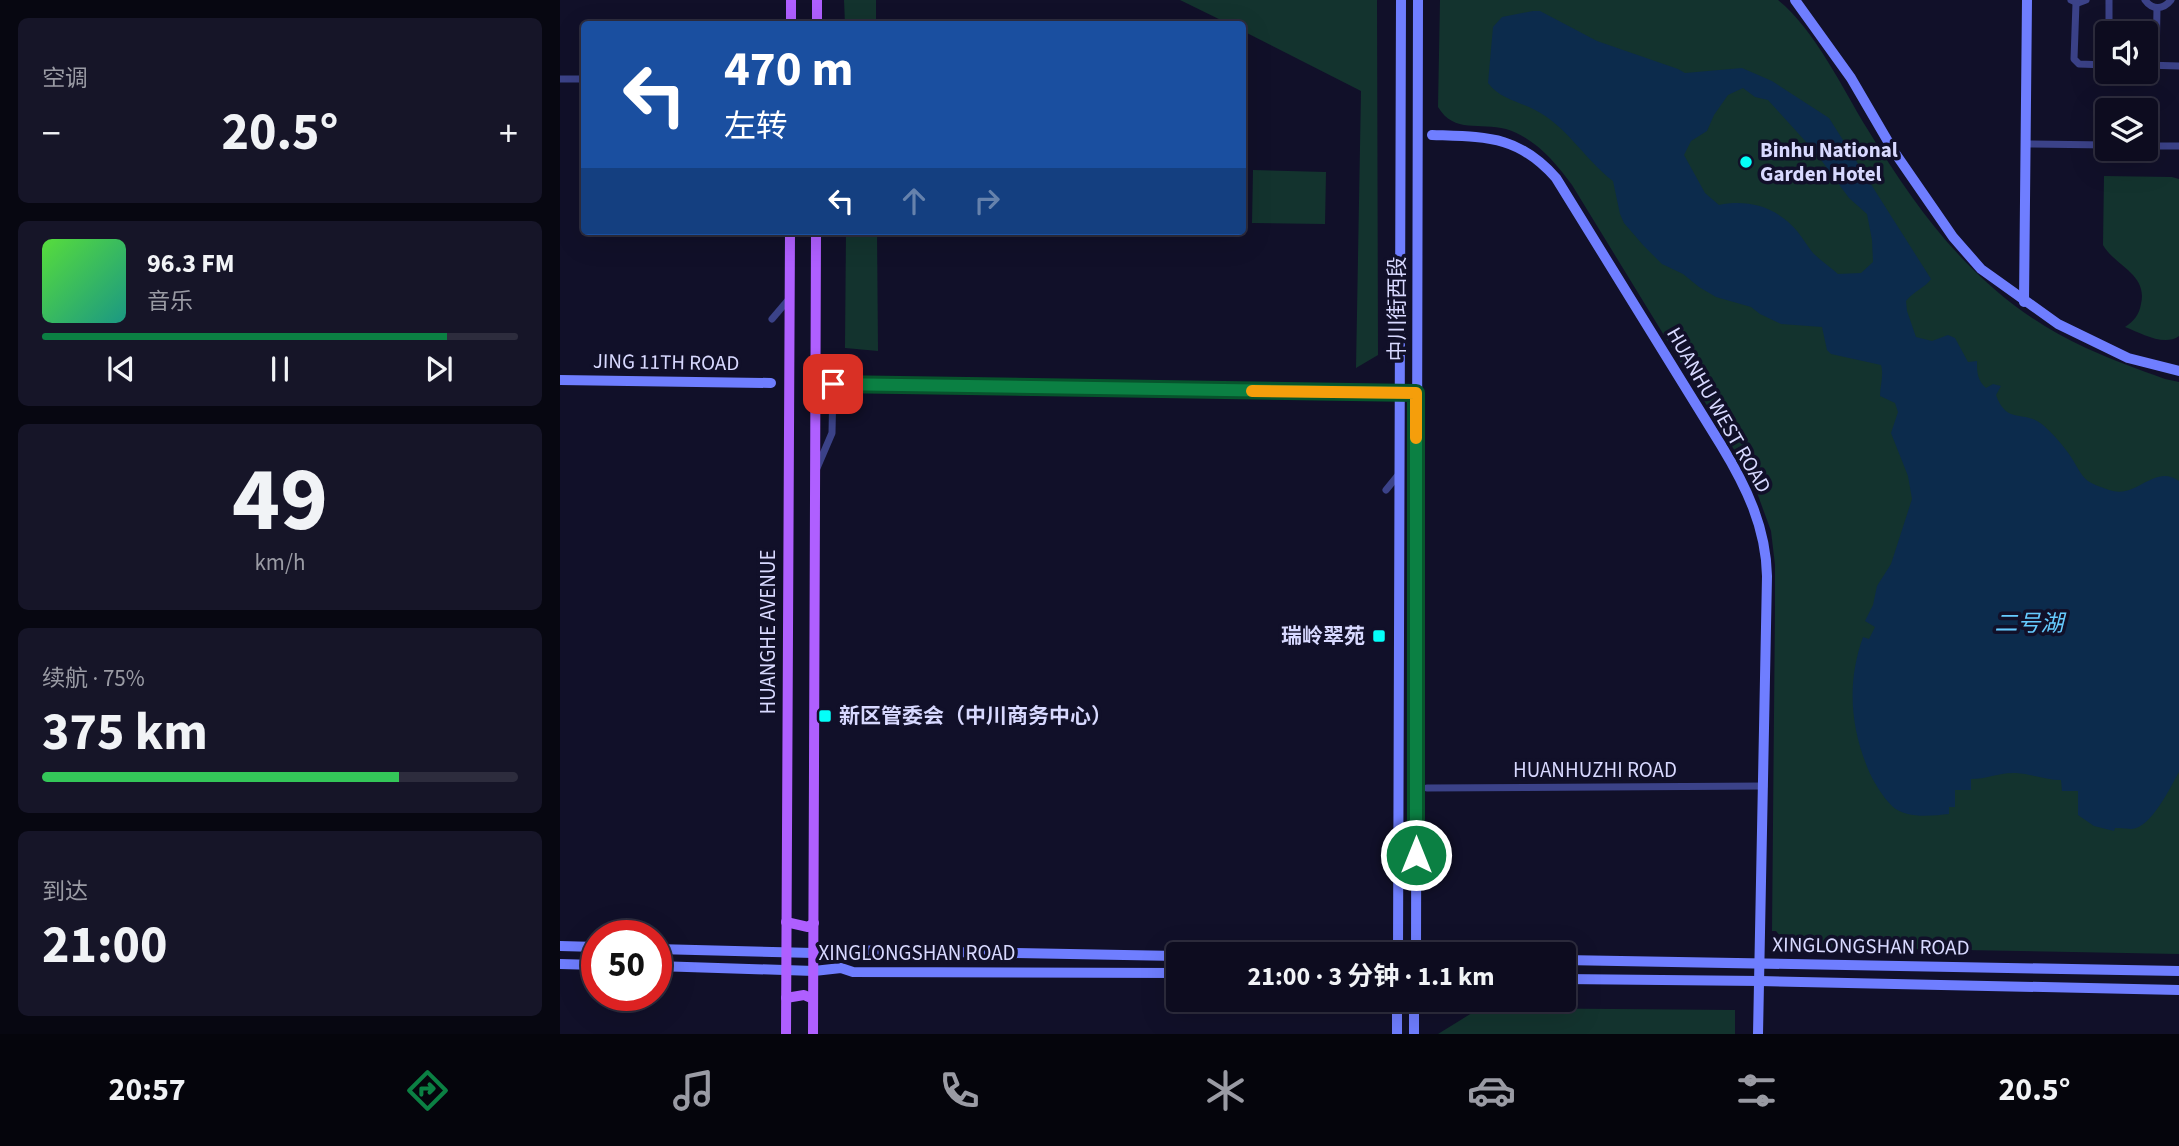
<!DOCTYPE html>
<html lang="zh">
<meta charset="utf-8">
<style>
:root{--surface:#0d0c1f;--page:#161528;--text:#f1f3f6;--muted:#9a9ba4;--line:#2d2c3d;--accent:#0b8043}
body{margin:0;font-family:"Source Sans 3","Noto Sans SC",sans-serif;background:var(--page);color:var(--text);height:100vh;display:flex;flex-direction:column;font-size:26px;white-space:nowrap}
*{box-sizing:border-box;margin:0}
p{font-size:23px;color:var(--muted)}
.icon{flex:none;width:38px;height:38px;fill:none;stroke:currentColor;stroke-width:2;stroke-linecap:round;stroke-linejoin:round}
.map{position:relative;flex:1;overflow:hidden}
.side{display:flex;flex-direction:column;gap:18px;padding:18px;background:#070711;width:560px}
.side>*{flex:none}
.banner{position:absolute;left:21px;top:21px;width:665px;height:214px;border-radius:7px;box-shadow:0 7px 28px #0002,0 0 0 2px var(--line);background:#1a4fa0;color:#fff;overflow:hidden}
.controls{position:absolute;left:1535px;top:21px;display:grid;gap:14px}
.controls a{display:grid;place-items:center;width:63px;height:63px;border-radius:7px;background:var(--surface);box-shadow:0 7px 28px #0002,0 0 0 2px var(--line);font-size:35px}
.speed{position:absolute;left:21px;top:920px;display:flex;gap:14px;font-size:35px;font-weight:700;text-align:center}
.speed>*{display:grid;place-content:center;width:91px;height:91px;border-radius:50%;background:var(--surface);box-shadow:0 7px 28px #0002,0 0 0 2px var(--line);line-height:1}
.speed .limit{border:10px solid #d22;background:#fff;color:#111}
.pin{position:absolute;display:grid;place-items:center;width:60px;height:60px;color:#fff;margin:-30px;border-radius:14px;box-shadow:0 4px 10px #0006}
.me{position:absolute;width:77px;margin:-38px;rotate:0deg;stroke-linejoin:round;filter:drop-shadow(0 0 5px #0008)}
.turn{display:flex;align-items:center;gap:24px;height:147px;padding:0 28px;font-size:32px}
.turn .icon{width:91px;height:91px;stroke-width:2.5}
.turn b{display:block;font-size:49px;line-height:60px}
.lanes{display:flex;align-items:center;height:66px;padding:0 28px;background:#0003;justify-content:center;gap:35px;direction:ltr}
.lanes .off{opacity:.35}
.big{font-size:52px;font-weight:700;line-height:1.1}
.side .card{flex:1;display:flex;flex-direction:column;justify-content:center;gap:10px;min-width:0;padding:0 24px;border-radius:10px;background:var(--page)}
.side .dial{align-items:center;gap:0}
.dial b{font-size:91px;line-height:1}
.song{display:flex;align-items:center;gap:21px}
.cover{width:84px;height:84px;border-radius:10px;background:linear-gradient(135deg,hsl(110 70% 55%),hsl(170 70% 35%))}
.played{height:7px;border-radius:4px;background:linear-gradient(90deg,var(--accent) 85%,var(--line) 85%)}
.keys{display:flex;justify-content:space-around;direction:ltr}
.heat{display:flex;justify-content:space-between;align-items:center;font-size:38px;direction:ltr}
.charge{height:10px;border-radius:5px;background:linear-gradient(90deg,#34c759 75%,var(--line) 0)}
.trip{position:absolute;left:606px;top:942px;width:410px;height:70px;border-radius:7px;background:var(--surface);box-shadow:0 7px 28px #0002,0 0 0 2px var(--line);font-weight:700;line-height:70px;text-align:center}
.tab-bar{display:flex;height:112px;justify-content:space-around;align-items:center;background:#05050c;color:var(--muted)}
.tab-bar .icon{width:49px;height:49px}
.tab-bar .selected{color:var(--accent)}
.tab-bar b{font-size:32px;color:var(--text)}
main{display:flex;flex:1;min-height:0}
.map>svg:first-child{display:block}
</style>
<main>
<section class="side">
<div class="card"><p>空调</p>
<div class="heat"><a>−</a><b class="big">20.5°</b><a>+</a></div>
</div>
<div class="card">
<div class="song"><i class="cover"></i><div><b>96.3 FM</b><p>音乐</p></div></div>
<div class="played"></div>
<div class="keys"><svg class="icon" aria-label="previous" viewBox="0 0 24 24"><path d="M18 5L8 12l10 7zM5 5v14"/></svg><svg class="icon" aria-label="pause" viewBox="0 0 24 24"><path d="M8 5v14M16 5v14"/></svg><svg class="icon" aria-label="next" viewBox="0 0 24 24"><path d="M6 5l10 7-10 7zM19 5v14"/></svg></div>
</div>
<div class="card dial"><b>49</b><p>km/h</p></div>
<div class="card"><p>续航 · 75%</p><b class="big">375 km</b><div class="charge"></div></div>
<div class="card"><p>到达</p><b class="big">21:00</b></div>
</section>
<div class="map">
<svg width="1619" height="1034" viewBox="0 0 1619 1034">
<rect width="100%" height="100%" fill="#111029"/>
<!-- green -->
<g fill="#13332e">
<polygon points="284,0 316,0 316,24 285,24"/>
<polygon points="620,0 817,0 818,355 796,368 801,91 683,31 682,24 669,24"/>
<path d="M880 0H1218C1256 31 1282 88 1308 130 1365 223 1424 301 1526 348 1552 360 1578 369 1605 379L1619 382V954L1237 947 1229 938H1222L1216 931H1212L1215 606V565L1211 531 1192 479 1012 185C995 162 975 138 946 129 920 122 894 134 878 107Z"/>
<polygon points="693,170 766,172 765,224 692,223"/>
<path d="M1544 176 1612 177 1619 179V336C1604 347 1581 333 1565 327 1574 321 1579 315 1581 304 1588 274 1555 266 1543 245Z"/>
<polygon points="286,231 317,231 318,351 285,348"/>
<polygon points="920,1008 1175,1010 1175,1034 878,1034"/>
</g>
<!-- water -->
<path fill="#0c2b4c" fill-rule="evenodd" d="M973 11H980L1037 41 1118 69 1125 73 1182 68 1212 81 1269 118 1371 279C1366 287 1354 291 1346 301L1347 311 1356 337 1372 341 1388 335 1395 338 1408 362 1417 361C1417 372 1417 380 1426 388L1433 384 1441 386 1436 395C1447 426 1465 409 1483 425 1492 433 1502 444 1509 454 1515 462 1520 475 1528 481 1534 485 1546 489 1553 491 1578 497 1595 464 1619 481V772C1611 786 1591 828 1572 829 1568 829 1561 828 1555 828L1554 831 1534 826 1518 815V791H1502L1501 780C1486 780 1472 774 1456 773 1440 772 1427 779 1411 779V790H1395V807H1389V814C1371 816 1346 819 1332 806 1322 796 1313 781 1308 769 1290 725 1287 682 1303 637L1309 639 1315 627 1305 621 1313 605 1317 586 1331 564 1352 499 1348 476 1331 433 1338 412 1335 403 1320 396C1320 385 1324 376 1321 365L1271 354 1267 350 1262 327 1221 324 1200 314 1191 307 1156 297 1139 287 1123 274 1102 264 1083 245 1064 223 1060 214 1053 181C1025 160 1007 126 975 110 958 101 940 99 928 83L933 27 942 17ZM1183 88 1195 97 1208 100 1256 153 1289 198 1307 214 1312 240 1313 262 1301 273 1278 274C1270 267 1261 261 1253 253 1247 246 1243 238 1237 231 1217 207 1188 199 1159 205L1145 193 1124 155 1131 141 1147 131 1154 115 1168 95Z"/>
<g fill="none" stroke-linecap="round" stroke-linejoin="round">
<!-- street -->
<g stroke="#3b4288" stroke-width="7">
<polyline points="1511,0 1518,3 1526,0"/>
<path d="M1585 0C1592 10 1603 10 1611 0"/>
<polyline points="1516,3 1514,59 1519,64 1547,65"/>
<polyline points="1549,33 1549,0"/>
<polyline points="1586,65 1619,66"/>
<polyline points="1596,65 1597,8"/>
<polyline points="0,79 24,79"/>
<polyline points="1466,144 1547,145"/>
<polyline points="1586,146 1619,146"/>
<polyline points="212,319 229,299"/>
<polyline points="257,468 272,433 273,384"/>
<polyline points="826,490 839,474"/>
<polyline points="867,788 1204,786"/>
</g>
<!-- secondary -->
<g stroke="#6f7eff" stroke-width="10">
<polyline points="1235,0 1291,78 1333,150 1393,237 1421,269 1498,324 1568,358 1619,371"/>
<path d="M872 135C926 137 958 135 996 178L1161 445C1186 486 1206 527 1207 576L1198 1034"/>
<polyline points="1464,302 1467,0"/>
<polyline points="0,380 211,383"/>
<polyline points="273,384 846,393"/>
<polyline points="0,946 37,947"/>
<polyline points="96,949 254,953 281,950 618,956"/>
<polyline points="838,954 841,0"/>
<polyline points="856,954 858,0"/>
<polyline points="1003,960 1619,971"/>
<polyline points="0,964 37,965"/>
<polyline points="96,966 254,971 281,968 293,972 618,973"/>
<polyline points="1003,979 1200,981 1619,990"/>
<polyline points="837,1034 837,999"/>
<polyline points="854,1034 854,999"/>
</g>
<!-- primary -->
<g stroke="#af5fff" stroke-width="10">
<polyline points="231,24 231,0"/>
<polyline points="257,24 257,0"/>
<polyline points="226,922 248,927 254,923"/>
<polyline points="226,998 244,995 253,999"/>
<polyline points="226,1034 230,231"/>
<polyline points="253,1034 256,231"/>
</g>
</g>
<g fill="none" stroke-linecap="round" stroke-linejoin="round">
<defs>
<polyline id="route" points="273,384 856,393 856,855"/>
</defs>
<!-- route casing -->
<use href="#route" stroke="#07532c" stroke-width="18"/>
<!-- route -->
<use href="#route" stroke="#0b8043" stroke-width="12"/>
<!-- slow -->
<polyline stroke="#f59e0b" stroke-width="12" points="692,391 856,393 856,438"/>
</g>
<!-- markers -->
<g fill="#04fff9" stroke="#111029" stroke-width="2.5">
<circle cx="1186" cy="162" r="7"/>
<rect x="812" y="629" width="14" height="14" rx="3.5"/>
<rect x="258" y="709" width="14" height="14" rx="3.5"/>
</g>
<g text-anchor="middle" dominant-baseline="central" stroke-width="7" stroke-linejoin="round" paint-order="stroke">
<!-- poi labels -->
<g font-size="21" font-weight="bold" fill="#d8d9ff" stroke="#111029" text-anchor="start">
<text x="1200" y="150">Binhu National<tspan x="1200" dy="24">Garden Hotel</tspan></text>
<text x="805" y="636" text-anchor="end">瑞岭翠苑</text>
<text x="279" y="716">新区管委会（中川商务中心）</text>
</g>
<!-- street labels -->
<g font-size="21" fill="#d8d9ff" stroke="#111029">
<text transform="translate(837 309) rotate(-90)">中川街西段</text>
<text transform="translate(106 362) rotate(1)">JING 11TH ROAD</text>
<text transform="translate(1159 410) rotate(60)">HUANHU WEST ROAD</text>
<text transform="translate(208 632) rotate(-90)">HUANGHE AVENUE</text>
<text x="1035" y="770">HUANHUZHI ROAD</text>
<text transform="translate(1311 946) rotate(1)">XINGLONGSHAN ROAD</text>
<text x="357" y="953">XINGLONGSHAN ROAD</text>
</g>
<!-- water labels -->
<g font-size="23" font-style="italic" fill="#66cbff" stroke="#111029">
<text x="1469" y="623">二号湖</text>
</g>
</g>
</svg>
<div class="controls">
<a><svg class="icon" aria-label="sound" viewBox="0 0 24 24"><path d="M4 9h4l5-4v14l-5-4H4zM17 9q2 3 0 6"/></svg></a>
<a><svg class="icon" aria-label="layers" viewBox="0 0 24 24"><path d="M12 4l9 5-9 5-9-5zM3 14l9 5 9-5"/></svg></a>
</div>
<div class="speed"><div class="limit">50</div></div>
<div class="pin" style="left:273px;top:384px;background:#d93025"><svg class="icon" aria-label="arrive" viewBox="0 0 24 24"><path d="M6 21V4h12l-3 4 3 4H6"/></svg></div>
<svg class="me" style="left:856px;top:855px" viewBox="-20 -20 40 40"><circle r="17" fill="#0b8043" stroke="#fff" stroke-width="3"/><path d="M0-11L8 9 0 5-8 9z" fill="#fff"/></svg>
<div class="trip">21:00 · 3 分钟 · 1.1 km</div>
<div class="banner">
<div class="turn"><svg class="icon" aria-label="left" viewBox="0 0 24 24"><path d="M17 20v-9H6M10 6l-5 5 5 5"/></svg><div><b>470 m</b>左转</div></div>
<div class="lanes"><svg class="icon" aria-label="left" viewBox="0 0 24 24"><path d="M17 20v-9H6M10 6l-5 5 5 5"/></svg><svg class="icon off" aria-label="ahead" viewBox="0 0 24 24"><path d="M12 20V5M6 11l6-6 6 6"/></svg><svg class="icon off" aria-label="right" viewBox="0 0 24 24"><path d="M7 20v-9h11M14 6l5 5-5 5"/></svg></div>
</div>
</div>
</main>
<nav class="tab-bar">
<b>20:57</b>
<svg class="icon selected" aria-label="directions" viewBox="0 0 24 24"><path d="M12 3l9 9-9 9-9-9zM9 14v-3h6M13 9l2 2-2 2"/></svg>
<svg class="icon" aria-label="music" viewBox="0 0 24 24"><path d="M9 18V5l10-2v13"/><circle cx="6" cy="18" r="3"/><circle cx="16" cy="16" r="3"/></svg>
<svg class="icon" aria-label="phone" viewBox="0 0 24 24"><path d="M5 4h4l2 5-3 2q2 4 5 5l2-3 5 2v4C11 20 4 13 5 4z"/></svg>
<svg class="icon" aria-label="climate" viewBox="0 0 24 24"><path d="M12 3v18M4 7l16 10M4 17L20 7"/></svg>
<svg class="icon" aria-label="car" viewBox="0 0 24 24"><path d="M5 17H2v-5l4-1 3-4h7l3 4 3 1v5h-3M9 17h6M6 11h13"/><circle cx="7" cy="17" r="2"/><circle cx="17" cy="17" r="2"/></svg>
<svg class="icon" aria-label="filters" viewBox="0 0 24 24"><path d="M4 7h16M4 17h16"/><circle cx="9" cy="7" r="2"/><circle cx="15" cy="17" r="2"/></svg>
<b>20.5°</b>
</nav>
